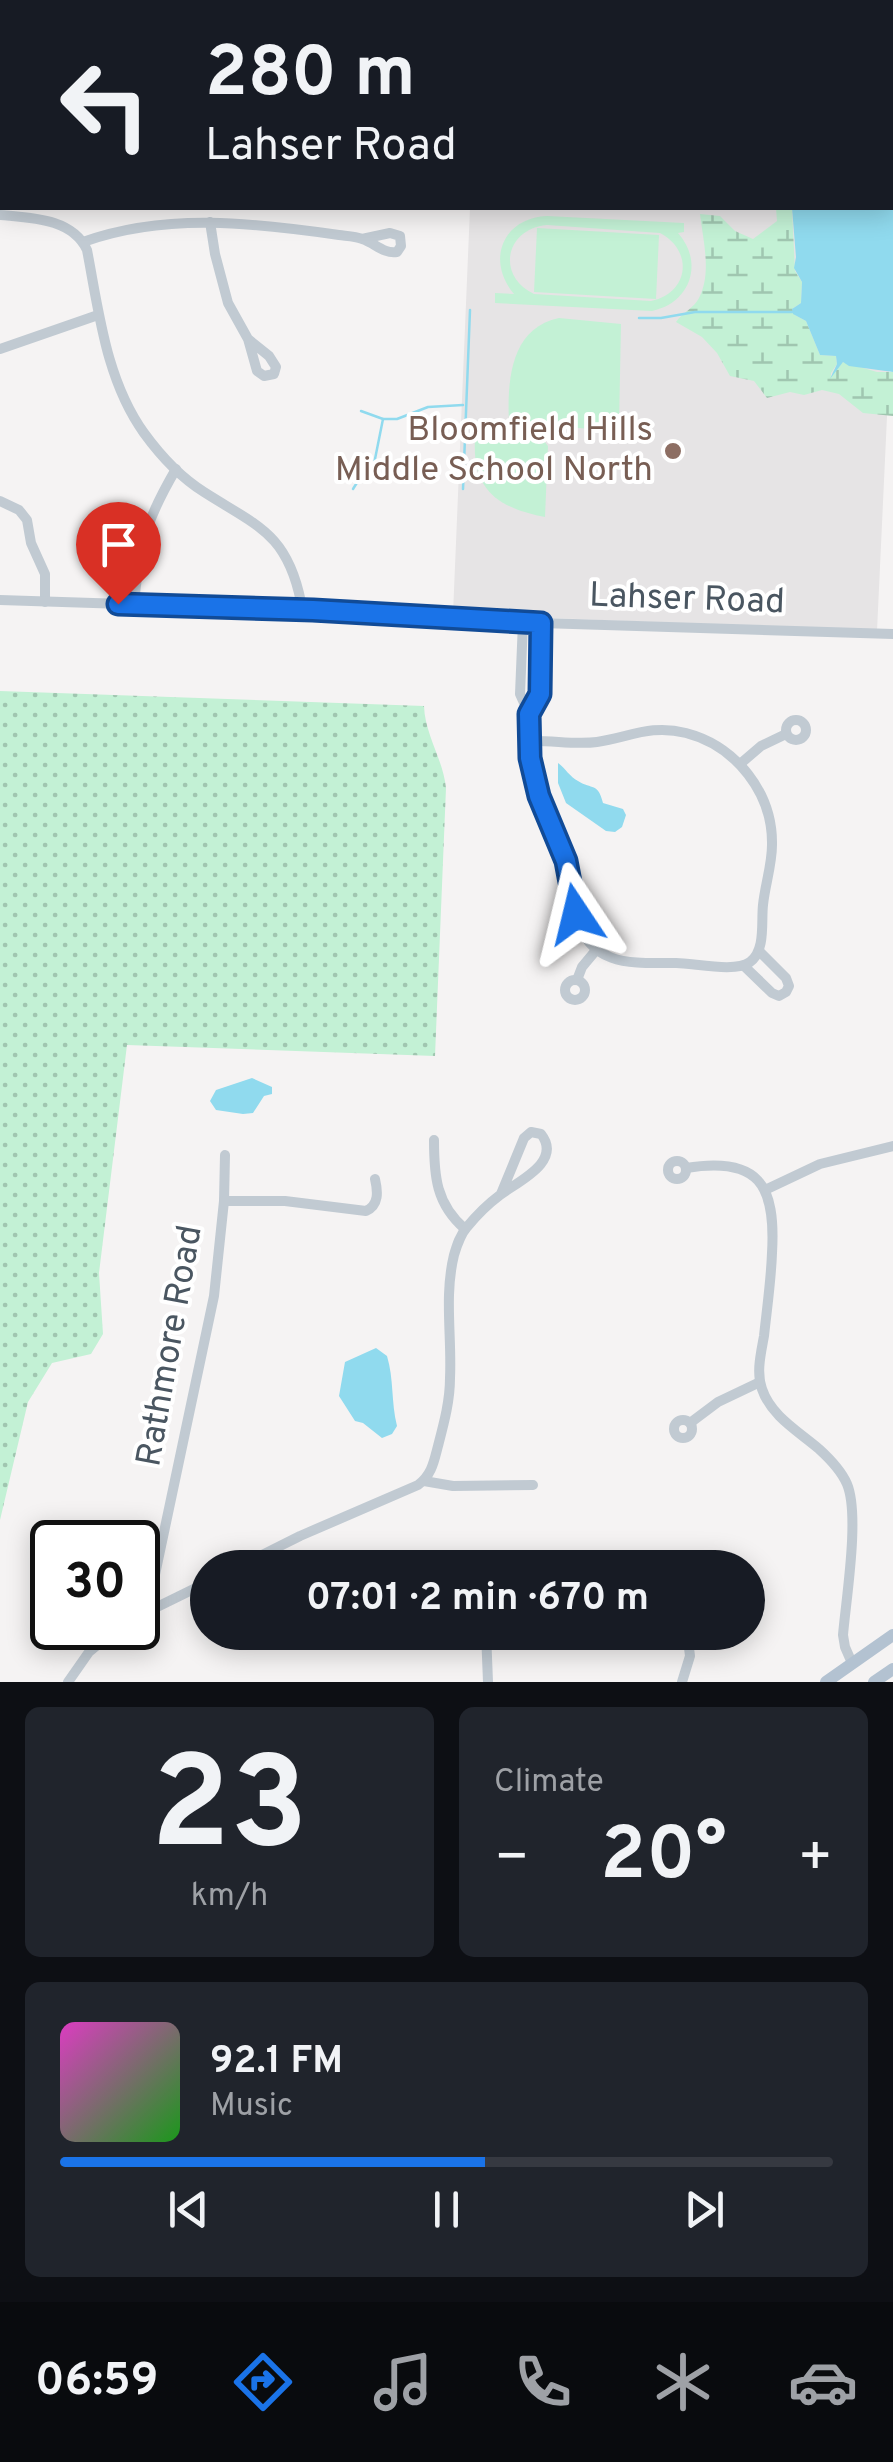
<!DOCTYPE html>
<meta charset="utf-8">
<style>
:root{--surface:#171b24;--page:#20242c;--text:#f1f3f6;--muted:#9ea1a6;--line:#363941;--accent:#1a73e8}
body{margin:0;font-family:Overpass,sans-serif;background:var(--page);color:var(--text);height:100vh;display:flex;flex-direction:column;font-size:38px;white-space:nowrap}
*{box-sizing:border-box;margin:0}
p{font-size:32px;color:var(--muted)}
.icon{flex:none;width:55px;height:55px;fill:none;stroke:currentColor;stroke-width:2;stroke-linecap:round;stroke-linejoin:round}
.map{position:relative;height:1682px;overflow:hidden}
.panel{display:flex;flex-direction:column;gap:25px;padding:25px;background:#0d0f14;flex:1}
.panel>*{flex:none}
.banner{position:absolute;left:0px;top:0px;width:895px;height:210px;box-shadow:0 5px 25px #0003;background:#171b24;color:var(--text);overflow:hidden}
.speed{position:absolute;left:30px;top:1520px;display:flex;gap:20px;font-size:50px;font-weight:700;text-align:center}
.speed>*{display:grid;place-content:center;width:130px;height:130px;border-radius:50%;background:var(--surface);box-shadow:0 5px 25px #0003;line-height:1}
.speed .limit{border:5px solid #111;border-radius:15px;background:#fff;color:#111}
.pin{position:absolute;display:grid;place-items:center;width:85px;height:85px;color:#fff;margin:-102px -42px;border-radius:50% 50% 50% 0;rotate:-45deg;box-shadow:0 0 10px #0007}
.pin .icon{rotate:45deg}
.me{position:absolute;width:110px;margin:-55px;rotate:350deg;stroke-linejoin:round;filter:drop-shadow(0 0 8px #0008)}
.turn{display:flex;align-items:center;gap:35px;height:210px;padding:0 40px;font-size:45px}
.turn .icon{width:130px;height:130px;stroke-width:2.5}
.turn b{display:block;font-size:70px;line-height:85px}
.big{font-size:75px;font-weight:700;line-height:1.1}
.panel .widget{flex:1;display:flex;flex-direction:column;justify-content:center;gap:15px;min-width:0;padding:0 35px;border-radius:15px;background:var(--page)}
.panel .dial{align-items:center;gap:0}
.dial b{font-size:130px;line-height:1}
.song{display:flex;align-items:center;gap:30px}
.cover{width:120px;height:120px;border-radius:15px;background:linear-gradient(135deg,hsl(310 70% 55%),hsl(120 70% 35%))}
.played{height:10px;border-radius:5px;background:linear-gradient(90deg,var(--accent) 55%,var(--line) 55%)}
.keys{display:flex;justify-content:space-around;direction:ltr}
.heat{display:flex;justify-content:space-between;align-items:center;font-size:55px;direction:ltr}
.panel .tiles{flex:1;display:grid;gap:25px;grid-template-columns:1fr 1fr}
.widget:last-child{grid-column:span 2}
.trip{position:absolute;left:190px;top:1550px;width:575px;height:100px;border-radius:50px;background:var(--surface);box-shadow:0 5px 25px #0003;font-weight:700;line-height:100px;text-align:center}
.tab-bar{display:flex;height:160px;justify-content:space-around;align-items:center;background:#090b0e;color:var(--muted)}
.tab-bar .icon{width:70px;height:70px}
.tab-bar .selected{color:var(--accent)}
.tab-bar b{font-size:45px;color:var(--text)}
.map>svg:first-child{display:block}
</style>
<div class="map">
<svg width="893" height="1682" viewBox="0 0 893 1682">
<defs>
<pattern id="grass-dots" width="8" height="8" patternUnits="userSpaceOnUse" patternTransform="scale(2.5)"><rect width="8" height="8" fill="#c3f1d5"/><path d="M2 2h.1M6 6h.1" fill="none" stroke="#a0c6b0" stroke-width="1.8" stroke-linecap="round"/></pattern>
<pattern id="wetland-marsh" width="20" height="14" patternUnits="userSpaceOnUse" patternTransform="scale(2.5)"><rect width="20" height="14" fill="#c3f1d5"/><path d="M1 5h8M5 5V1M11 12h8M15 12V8" fill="none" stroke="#a0c6b0"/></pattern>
</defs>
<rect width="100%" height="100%" fill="#f5f3f3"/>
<!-- education -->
<polygon fill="#e6e4e5" points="470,208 892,208 893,288 877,631 453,614"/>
<!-- grass -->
<path fill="url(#grass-dots)" d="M0 691 424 706C425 735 443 759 446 788L435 1056 127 1045 99 1273 103 1334 91 1354 52 1363 28 1402 0 1520Z"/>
<!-- wetland -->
<path fill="url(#wetland-marsh)" d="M776 208H792L795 271 802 282 801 303 792 309 795 315 806 321 820 355 836 356 837 364 831 373V378L833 371 843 362 877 372H893V416L863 413 839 394 822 390 804 395 790 392 767 398 754 381 730 376 717 353 702 337 676 322C682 313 694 308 699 298 712 273 703 240 700 214L720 216 735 231 753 239 777 221Z"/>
<!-- pitch -->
<g fill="#c3f1d5" fill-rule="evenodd">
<path d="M547 216 684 223V232L678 233C704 262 691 303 652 311L495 303V293L514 294C486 261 502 218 547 216ZM547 225 660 233C694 251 689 293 651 301L534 294C496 276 505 229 547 225Z"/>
<polygon points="537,228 659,235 656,299 534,292"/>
<path d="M559 318 621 324 619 426 614 431 509 422C507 382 510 328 559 318Z"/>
<path d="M475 439 544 441 548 446 545 517C498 508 472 490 475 439Z"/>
</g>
<!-- water -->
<g fill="#90daee">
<polygon points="685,0 893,0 893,372 849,366 843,362 830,379 837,364 836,356 820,355 806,321 793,314 792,309 801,303 802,282 794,268 796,257 792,208 892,208 892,2 687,2"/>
<path d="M558 763C565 768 570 777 578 781 592 790 598 782 603 803L623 809 626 815 622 827 615 832 606 831 566 803 558 783Z"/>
<polygon points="252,1078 272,1087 272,1094 264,1096 253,1113 243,1114 216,1110 210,1101 216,1090"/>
<path d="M376 1348 387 1356C394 1379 391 1402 397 1426L392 1434 382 1438 363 1423 355 1421 339 1396 345 1362Z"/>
</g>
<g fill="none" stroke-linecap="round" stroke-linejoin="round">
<!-- stream -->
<g stroke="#90daee" stroke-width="2.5">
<polyline points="639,318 661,318 695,312 792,312"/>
<polyline points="361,411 383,419 397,419 428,407 463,405"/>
<polyline points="353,489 358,481 372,474 383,419"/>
<polyline points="463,489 470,310"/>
</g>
<!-- minor -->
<g stroke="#c1cad2" stroke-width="10">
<polyline points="268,0 272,2"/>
<polyline points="161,2 162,0"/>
<path d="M0 215C31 218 72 218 87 250 99 312 106 380 144 433 160 455 180 477 204 492 257 526 287 533 301 602"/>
<polyline points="210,222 215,254 228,303 248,339 257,371 264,376 274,374 276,367 269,356 248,339"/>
<path d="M83 242C166 212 254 223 339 235 346 236 355 236 362 239 375 243 383 254 397 252L401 246 400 236 390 233 362 239"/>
<polyline points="0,349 98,315"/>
<polyline points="0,501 19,510 27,520 31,543 45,574 45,602"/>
<path d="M135 594C141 539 148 517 176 469"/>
<polyline points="0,600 313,610 541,623 893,634"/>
<polyline points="523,622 520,694 529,714"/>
<circle cx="796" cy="730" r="10"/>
<path d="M529 741C552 740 575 745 597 742 630 737 651 724 686 733 736 746 773 793 772 845 772 865 765 885 763 905 761 922 766 950 750 962 736 973 694 963 676 963 633 963 591 968 576 916 570 897 570 876 565 857 556 827 539 802 533 772 530 754 524 728 531 711 533 704 540 700 540 691 542 669 540 645 541 623"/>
<polyline points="740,764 761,746 786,734"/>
<polyline points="744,966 772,993 779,996 786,992 789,986 786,978 759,951"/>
<circle cx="575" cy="990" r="10"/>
<polyline points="577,980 582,967 597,949"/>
<path d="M434 1140C434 1176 436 1204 465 1229"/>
<circle cx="677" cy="1170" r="9"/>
<path d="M686 1168C759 1156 776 1185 772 1253 771 1281 767 1308 764 1336 761 1353 756 1372 762 1389 771 1416 798 1431 819 1449 830 1459 841 1470 847 1484 860 1515 846 1599 843 1635L845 1647 852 1663"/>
<polyline points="765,1190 820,1164 893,1146"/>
<polyline points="224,1201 225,1155"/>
<circle cx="683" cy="1429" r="9"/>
<polyline points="690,1423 718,1402 760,1382"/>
<polyline points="424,1481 453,1486 533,1485"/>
<path d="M236 1568 300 1536 418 1485C432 1475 434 1461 438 1446 444 1423 450 1401 450 1378 452 1337 444 1296 454 1255 457 1245 460 1235 467 1227 476 1216 488 1204 500 1195 517 1182 563 1162 541 1134L531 1132 524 1138 501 1194"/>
<polyline points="141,1611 155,1608 208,1582"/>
<path d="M138 1614 147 1599 153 1584 214 1296 224 1201H285L366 1211C379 1205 378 1192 375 1179"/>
<polyline points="486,1632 488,1682"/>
<polyline points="68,1682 89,1652 118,1628"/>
<polyline points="682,1682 690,1656 687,1632"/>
</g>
<!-- major -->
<g stroke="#b3c2d1" stroke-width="12">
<polyline points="826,1682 893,1635"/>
<polyline points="874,1682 893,1669"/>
</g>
</g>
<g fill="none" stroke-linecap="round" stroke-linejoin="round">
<defs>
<polyline id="route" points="118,604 313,610 541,623 540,694 529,714 530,758 539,796 566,861 576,914"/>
</defs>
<!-- route casing -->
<use href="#route" stroke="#114b97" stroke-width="25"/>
<!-- route -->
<use href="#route" stroke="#1a73e8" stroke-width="18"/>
</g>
<!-- markers -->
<circle fill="#8d6e63" stroke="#fff" stroke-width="4" cx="673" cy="451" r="10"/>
<g text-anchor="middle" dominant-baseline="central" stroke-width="8" stroke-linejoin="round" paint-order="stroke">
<!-- education labels -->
<g font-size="35" fill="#785e54" stroke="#fff" text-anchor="end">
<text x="653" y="431">Bloomfield Hills<tspan x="653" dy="40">Middle School North</tspan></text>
</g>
<!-- street labels -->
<g font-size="35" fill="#4a5661" stroke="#fff">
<text transform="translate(687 600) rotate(2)">Lahser Road</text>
<text transform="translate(171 1346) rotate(-80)">Rathmore Road</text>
</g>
</g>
</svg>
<div class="speed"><div class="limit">30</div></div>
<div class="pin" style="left:118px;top:604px;background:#d93025"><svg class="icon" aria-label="arrive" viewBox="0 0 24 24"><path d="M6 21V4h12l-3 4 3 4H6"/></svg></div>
<svg class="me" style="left:576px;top:914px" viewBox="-20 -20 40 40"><path d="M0-17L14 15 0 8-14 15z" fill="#1a73e8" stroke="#fff" stroke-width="4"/></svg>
<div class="trip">07:01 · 2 min · 670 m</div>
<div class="banner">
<div class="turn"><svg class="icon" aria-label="left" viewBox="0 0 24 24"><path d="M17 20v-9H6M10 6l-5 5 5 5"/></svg><div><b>280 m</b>Lahser Road</div></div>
</div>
</div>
<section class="panel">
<div class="tiles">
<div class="widget dial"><b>23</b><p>km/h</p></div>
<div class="widget"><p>Climate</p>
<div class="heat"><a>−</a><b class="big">20°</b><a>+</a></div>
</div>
<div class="widget">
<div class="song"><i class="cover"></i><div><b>92.1 FM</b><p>Music</p></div></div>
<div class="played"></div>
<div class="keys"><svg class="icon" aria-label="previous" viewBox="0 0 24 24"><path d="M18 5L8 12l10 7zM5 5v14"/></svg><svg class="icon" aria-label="pause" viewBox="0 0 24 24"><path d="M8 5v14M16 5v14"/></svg><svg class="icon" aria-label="next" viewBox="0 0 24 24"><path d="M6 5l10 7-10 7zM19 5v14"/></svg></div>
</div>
</div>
</section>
<nav class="tab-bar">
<b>06:59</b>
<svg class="icon selected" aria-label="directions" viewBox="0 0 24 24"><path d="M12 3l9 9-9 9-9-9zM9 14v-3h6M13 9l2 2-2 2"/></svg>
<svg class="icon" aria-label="music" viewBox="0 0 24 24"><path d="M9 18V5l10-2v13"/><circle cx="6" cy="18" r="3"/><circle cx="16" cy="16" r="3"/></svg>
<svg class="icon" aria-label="phone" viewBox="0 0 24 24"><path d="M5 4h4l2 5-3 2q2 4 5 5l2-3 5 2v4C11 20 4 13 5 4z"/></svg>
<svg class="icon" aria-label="climate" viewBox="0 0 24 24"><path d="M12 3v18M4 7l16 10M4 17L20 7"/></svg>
<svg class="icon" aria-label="car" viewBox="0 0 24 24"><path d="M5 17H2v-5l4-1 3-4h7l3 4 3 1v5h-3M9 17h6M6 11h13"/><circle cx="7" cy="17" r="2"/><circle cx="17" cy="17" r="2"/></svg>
</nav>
